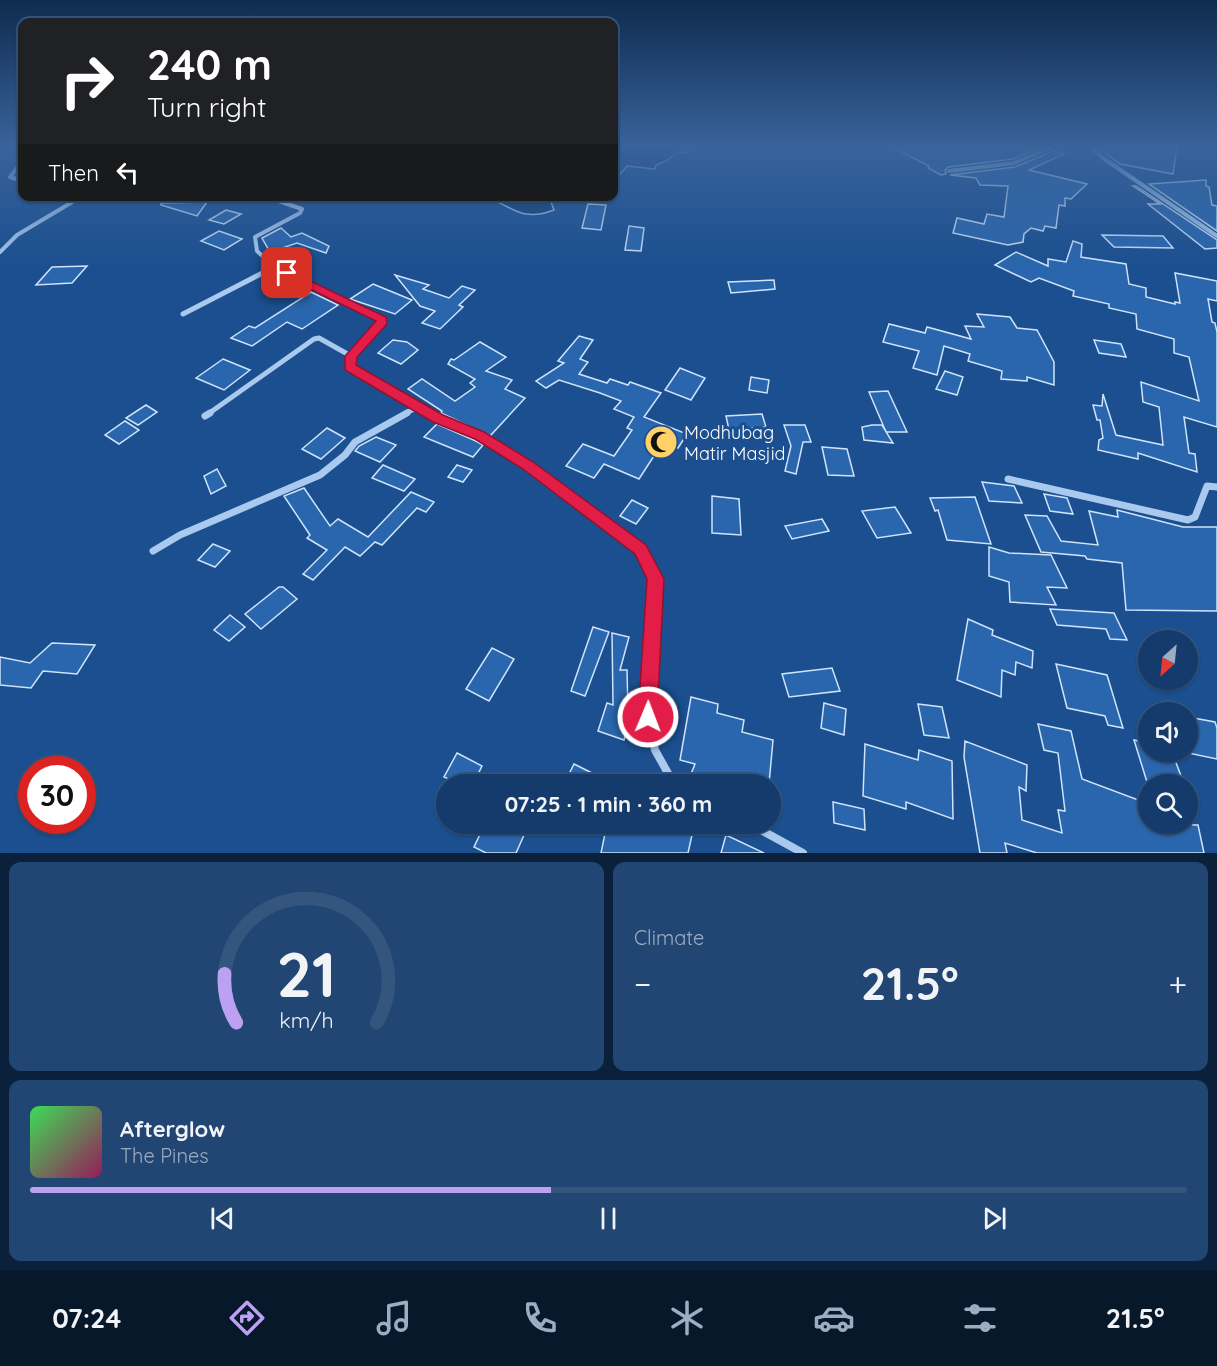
<!DOCTYPE html>
<meta charset="utf-8">
<style>
:root{--surface:#143b6b;--page:#214673;--text:#f1f3f6;--muted:#9dadc1;--line:#33557e;--accent:#bca0f2}
body{margin:0;font-family:Quicksand,sans-serif;background:var(--page);color:var(--text);height:100vh;display:flex;flex-direction:column;font-size:22px;white-space:nowrap}
*{box-sizing:border-box;margin:0}
p{font-size:20px;color:var(--muted)}
.icon{flex:none;width:33px;height:33px;fill:none;stroke:currentColor;stroke-width:2;stroke-linecap:round;stroke-linejoin:round}
.map{position:relative;height:853px;overflow:hidden}
.details{display:flex;flex-direction:column;gap:9px;padding:9px;background:#0b203b;flex:1}
.details>*{flex:none}
.hud{position:absolute;left:18px;top:18px;width:600px;height:183px;border-radius:12px;box-shadow:0 2px 4px #0004,0 0 0 2px var(--line);background:#202124;color:#fff;overflow:hidden}
.needle{width:39px;rotate:207deg}
.controls{position:absolute;left:1138px;top:630px;display:grid;gap:12px}
.controls a{display:grid;place-items:center;width:60px;height:60px;border-radius:50%;background:var(--surface);box-shadow:0 2px 4px #0004,0 0 0 2px var(--line);font-size:30px}
.speed{position:absolute;left:18px;top:756px;display:flex;gap:12px;font-size:30px;font-weight:700;text-align:center}
.speed>*{display:grid;place-content:center;width:78px;height:78px;border-radius:50%;background:var(--surface);box-shadow:0 2px 4px #0004,0 0 0 2px var(--line);line-height:1}
.speed .limit{border:9px solid #d22;background:#fff;color:#111}
.pin{position:absolute;display:grid;place-items:center;width:51px;height:51px;color:#fff;margin:-26px;border-radius:12px;box-shadow:0 3px 9px #0006}
.me{position:absolute;width:66px;margin:-33px;rotate:1deg;stroke-linejoin:round;filter:drop-shadow(0 0 4px #0008)}
.turn{display:flex;align-items:center;gap:21px;height:126px;padding:0 30px;font-size:27px}
.turn .icon{width:78px;height:78px;stroke-width:2.5}
.turn b{display:block;font-size:42px;line-height:51px}
.then{display:flex;align-items:center;height:57px;padding:0 30px;background:#0003;gap:12px;font-size:22px}
.big{font-size:45px;font-weight:700;line-height:1.1}
.details .widget{flex:1;display:flex;flex-direction:column;justify-content:center;gap:9px;min-width:0;padding:0 21px;border-radius:12px;background:var(--page)}
.details .dial{align-items:center;gap:0}
.dial svg{height:156px;overflow:visible;fill:none;stroke:var(--line);stroke-width:7;stroke-linecap:round;text-anchor:middle}
.dial text{fill:var(--text);stroke:none}
.song{display:flex;align-items:center;gap:18px}
.cover{width:72px;height:72px;border-radius:9px;background:linear-gradient(135deg,hsl(130 70% 55%),hsl(330 70% 35%))}
.played{height:6px;border-radius:3px;background:linear-gradient(90deg,var(--accent) 45%,var(--line) 45%)}
.keys{display:flex;justify-content:space-around;direction:ltr}
.heat{display:flex;justify-content:space-between;align-items:center;font-size:33px;direction:ltr}
.details .tiles{flex:1;display:grid;gap:9px;grid-template-columns:1fr 1fr}
.widget:last-child{grid-column:span 2}
.trip{position:absolute;left:436px;top:774px;width:345px;height:60px;border-radius:30px;background:var(--surface);box-shadow:0 2px 4px #0004,0 0 0 2px var(--line);font-weight:700;line-height:60px;text-align:center}
.tab-bar{display:flex;height:96px;justify-content:space-around;align-items:center;background:#08182b;color:var(--muted)}
.tab-bar .icon{width:42px;height:42px}
.tab-bar .on{color:var(--accent)}
.tab-bar b{font-size:27px;color:var(--text)}
.map>svg:first-child{display:block}
</style>
<div class="map">
<svg width="1217" height="853" viewBox="0 0 1217 853">
<rect width="100%" height="100%" fill="#1b4f8f"/>
<!-- water -->
<g fill="#123a6d" stroke="#9cc4f0" stroke-width="1.5">
<polygon points="614,147 696,147 695,149 688,150 687,153 678,152 666,161 656,165 655,169 627,166 614,181"/>
<path d="M561 196 562 199 551 202 554 210C517 224 511 202 482 197Z"/>
</g>
<!-- building -->
<g fill="#2a66ad" stroke="#cfe3fa" stroke-width="1.5">
<polygon points="892,147 1041,147 1013,159 948,167 945,170 946,174 941,175 928,168 929,166"/>
<polygon points="1097,147 1177,147 1173,174 1120,164"/>
<polygon points="1053,151 1064,154 1029,170 1087,184 1071,199 1065,198 1065,206 1059,205 1056,228 1045,226 1043,231 1031,228 1024,234 1023,242 1008,245 953,233 957,218 984,224 987,214 1004,217 1008,186 980,185 976,178 950,175 1015,167"/>
<polygon points="1206,180 1206,186 1209,187 1212,205 1217,206 1217,231 1149,184"/>
<polygon points="1133,186 1136,186 1217,240 1217,248 1205,249 1148,204 1160,204"/>
<polygon points="207,202 197,216 161,205 161,203"/>
<polygon points="588,204 606,205 601,230 582,228"/>
<polygon points="226,210 241,214 224,224 209,220"/>
<polygon points="629,226 644,228 641,251 625,250"/>
<polygon points="281,228 291,237 302,233 329,246 326,253 297,243 270,252 262,238"/>
<polygon points="219,231 242,239 224,250 201,241"/>
<polygon points="1102,235 1163,236 1173,248 1114,247"/>
<polygon points="1073,241 1082,244 1081,257 1126,264 1129,284 1146,288 1146,297 1175,304 1175,302 1180,303 1175,273 1217,281 1217,301 1208,299 1212,322 1215,323 1217,332 1217,427 1184,417 1189,453 1195,454 1197,472 1138,453 1138,459 1098,450 1099,440 1103,438 1100,420 1097,420 1093,405 1102,406 1103,394 1116,435 1163,445 1159,407 1143,402 1141,382 1199,401 1189,357 1174,353 1174,339 1137,329 1136,314 1109,308 1109,304 1073,296 1074,291 1039,278 1031,282 995,265 1016,252 1048,266 1048,259 1066,262"/>
<polygon points="87,266 72,283 36,285 52,267"/>
<polygon points="395,275 429,285 423,289 449,298 462,286 475,290 459,305 463,307 440,329 422,323 435,311 420,306"/>
<polygon points="774,280 775,289 731,293 728,282"/>
<polygon points="373,284 412,300 395,314 350,299"/>
<polygon points="311,292 338,305 302,329 287,322 252,346 231,338 249,326 255,328"/>
<polygon points="977,314 1010,317 1017,328 1037,330 1054,362 1054,385 1027,377 1027,381 1001,379 1002,371 968,361 970,354 944,346 937,375 913,368 919,351 883,342 889,324 925,333 927,327 971,339 965,326 984,327"/>
<polygon points="579,336 593,340 580,359 588,362 579,374 607,383 610,379 628,385 630,382 661,393 644,417 687,434 678,448 663,442 639,479 604,464 594,478 566,466 583,444 614,456 632,430 627,428 634,417 614,409 621,401 600,393 559,380 546,388 536,381 564,363 558,361"/>
<polygon points="393,340 407,342 418,350 401,364 378,353"/>
<polygon points="1094,340 1121,344 1126,357 1099,353"/>
<polygon points="480,342 506,357 486,371 512,380 505,389 525,398 490,436 441,413 442,411 408,389 422,379 455,401 475,387 470,383 475,379 448,364 451,359 454,360"/>
<polygon points="223,359 250,370 224,390 196,378"/>
<polygon points="680,368 705,378 691,400 665,390"/>
<polygon points="945,371 963,377 957,395 936,389"/>
<polygon points="751,377 769,380 767,393 749,390"/>
<polygon points="888,391 907,432 886,432 869,392"/>
<polygon points="146,405 157,412 138,425 126,418"/>
<polygon points="762,414 766,427 729,430 726,416"/>
<polygon points="125,421 139,430 119,444 105,435"/>
<polygon points="437,424 476,441 483,445 473,457 424,437"/>
<polygon points="784,425 805,425 811,442 803,442 796,474 785,471 791,446"/>
<polygon points="872,425 882,425 893,443 864,440 862,427"/>
<polygon points="327,428 345,438 321,459 302,449"/>
<polygon points="376,437 396,445 380,462 355,451 359,446"/>
<polygon points="822,447 847,449 854,476 828,475"/>
<polygon points="383,465 415,479 404,491 372,478"/>
<polygon points="457,465 472,470 463,482 448,477"/>
<polygon points="217,469 226,486 211,494 204,476"/>
<polygon points="982,482 1014,486 1022,503 989,501"/>
<polygon points="304,488 330,526 338,519 368,537 411,492 434,502 426,512 417,508 382,545 375,542 360,556 345,547 313,580 303,574 327,550 307,538 310,535 284,496"/>
<polygon points="1044,494 1067,498 1073,514 1050,511"/>
<polygon points="712,496 739,499 741,535 712,533"/>
<polygon points="975,497 991,544 947,540 938,510 935,511 930,498"/>
<polygon points="632,500 648,508 636,524 620,516"/>
<polygon points="895,507 911,533 877,538 862,511"/>
<polygon points="1117,510 1183,527 1217,527 1217,611 1126,610 1122,563 1087,559 1085,556 1041,552 1025,515 1047,516 1061,541 1098,545 1089,511 1118,517"/>
<polygon points="822,519 829,531 792,539 785,526"/>
<polygon points="213,544 230,551 215,567 198,560"/>
<polygon points="989,547 1009,553 1051,555 1067,588 1047,587 1056,605 1010,602 1009,582 989,576"/>
<polygon points="279,587 283,587 297,599 261,629 245,614"/>
<polygon points="1050,609 1114,613 1127,640 1110,639 1106,629 1057,625"/>
<polygon points="230,615 245,627 229,641 214,630"/>
<polygon points="968,619 993,630 992,635 1033,651 1032,668 1016,662 1015,675 1002,670 1001,697 957,680"/>
<polygon points="593,627 609,632 585,696 571,691"/>
<polygon points="612,633 629,637 620,670 627,670 628,710 632,712 624,740 598,731 607,703 613,705"/>
<polygon points="52,643 95,645 77,674 43,671 31,688 0,685 0,657 30,663"/>
<polygon points="492,648 514,659 489,701 466,689"/>
<polygon points="1056,664 1107,675 1123,728 1108,725 1105,716 1067,708"/>
<polygon points="832,668 840,691 789,697 782,674"/>
<polygon points="691,697 718,704 717,713 744,720 742,732 773,740 769,784 687,784 695,764 680,760"/>
<polygon points="824,703 846,709 844,735 821,728"/>
<polygon points="918,704 942,707 949,738 924,735"/>
<polygon points="1188,717 1215,722 1217,728 1217,759 1188,753"/>
<polygon points="1038,724 1071,731 1082,779 1149,804 1149,824 1198,825 1204,853 1037,853 1005,843 1007,853 980,853 964,757 965,741 1027,765 1026,791 1019,787 1022,820 1062,833 1058,810 1065,811 1058,753 1044,750"/>
<polygon points="1134,740 1149,743 1149,752 1172,752 1184,784 1147,782"/>
<polygon points="865,744 918,760 919,750 952,761 953,819 906,802 906,809 863,796"/>
<polygon points="457,753 482,766 473,784 460,784 444,777"/>
<polygon points="574,764 614,784 564,784"/>
<polygon points="833,802 864,809 865,830 834,823"/>
<polygon points="485,824 529,824 516,853 486,853 474,847"/>
<polygon points="607,824 687,824 694,826 688,853 601,853"/>
<polygon points="726,835 764,853 721,853"/>
</g>
<g fill="none" stroke-linecap="round" stroke-linejoin="round">
<!-- minor-far3 -->
<g stroke="#a9c9ee" stroke-width="4">
<polyline points="1091,147 1103,158 1217,236"/>
<polyline points="22,161 10,177 22,181"/>
<polyline points="949,171 1014,163 1051,147"/>
<polyline points="264,196 302,209 300,213 255,237 257,251 271,264"/>
<polyline points="76,197 98,200 138,196"/>
<polyline points="0,252 17,235 79,198"/>
</g>
<!-- minor-far2 -->
<g stroke="#a9c9ee" stroke-width="5">
<polyline points="269,263 315,289 382,319 382,324 351,356 349,367 429,414"/>
<polyline points="183,314 276,266"/>
<polyline points="208,414 314,339 319,338 351,356"/>
<polyline points="404,414 418,407"/>
</g>
<!-- minor-far1 -->
<g stroke="#a9c9ee" stroke-width="7">
<polyline points="427,413 479,436 528,466 640,549 656,579 654,607"/>
<polyline points="205,416 210,413"/>
<polyline points="1008,479 1188,520 1195,517 1207,486 1217,487"/>
<polyline points="153,551 180,535 320,475 345,455 355,442 407,413"/>
</g>
<!-- minor -->
<g stroke="#a9c9ee" stroke-width="8">
<polyline points="654,605 648,717 655,750 674,784"/>
<polyline points="750,824 803,853"/>
</g>
</g>
<!-- sky -->
<linearGradient id="sky" x2="0" y2="1"><stop stop-color="#0f2b4f"/><stop offset="0.55" stop-color="#39639b"/><stop offset="1" stop-color="#39639b" stop-opacity="0"/></linearGradient>
<rect width="1217" height="266" fill="url(#sky)"/>
<!-- route -->
<polygon fill="#e11d48" stroke="#92132f" stroke-width="1.5" points="287,270 386,317 387,324 357,357 356,365 443,415 484,432 533,462 646,545 664,579 657,717 654,723 648,726 641,723 638,717 647,579 635,554 523,469 475,439 433,422 345,370 345,356 376,321 283,276 283,271"/>
<!-- icons -->
<defs>
<symbol id="mosque-disc" viewBox="-11 -11 22 22"><circle r="9.5" fill="#ffd166" stroke="#1b4f8f"/><path d="M3.5-4.9A6 6 0 1 0 3.5 4.9A5 5 0 1 1 3.5-4.9Z" fill="#111"/></symbol>
</defs>
<g fill-rule="evenodd">
<use href="#mosque-disc" x="642" y="423" width="38" height="38"/>
</g>
<g text-anchor="middle" dominant-baseline="central" stroke-width="6" stroke-linejoin="round" paint-order="stroke">
<!-- poi labels -->
<g font-size="18" fill="#fff" stroke="#1b4f8f" text-anchor="start">
<text x="684" y="432">Modhubag<tspan x="684" dy="21">Matir Masjid</tspan></text>
</g>
</g>
</svg>
<div class="controls">
<a><svg class="needle" viewBox="-14 -14 28 28"><path d="M0-13l5 13h-10z" fill="#e53935"/><path d="M0 13l5-13h-10z" fill="#9dadc1"/></svg></a>
<a><svg class="icon" aria-label="sound" viewBox="0 0 24 24"><path d="M4 9h4l5-4v14l-5-4H4zM17 9q2 3 0 6"/></svg></a>
<a><svg class="icon" aria-label="search" viewBox="0 0 24 24"><circle cx="10" cy="10" r="6"/><path d="M15 15l6 6"/></svg></a>
</div>
<div class="speed"><div class="limit">30</div></div>
<div class="pin" style="left:287px;top:273px;background:#d93025"><svg class="icon" aria-label="arrive" viewBox="0 0 24 24"><path d="M6 21V4h12l-3 4 3 4H6"/></svg></div>
<svg class="me" style="left:648px;top:717px" viewBox="-20 -20 40 40"><circle r="17" fill="#e11d48" stroke="#fff" stroke-width="3"/><path d="M0-11L8 9 0 5-8 9z" fill="#fff"/></svg>
<div class="trip">07:25 · 1 min · 360 m</div>
<div class="hud">
<div class="turn"><svg class="icon" aria-label="right" viewBox="0 0 24 24"><path d="M7 20v-9h11M14 6l5 5-5 5"/></svg><div><b>240 m</b>Turn right</div></div>
<div class="then">Then<svg class="icon" aria-label="left" viewBox="0 0 24 24"><path d="M17 20v-9H6M10 6l-5 5 5 5"/></svg></div>
</div>
</div>
<section class="details">
<div class="tiles">
<div class="widget dial"><svg viewBox="0 0 100 80">
<path d="M14 69A42 42 0 1 1 86 69"/>
<path d="M14 69A42 42 0 0 1 8 44" stroke="#bca0f2"/>
<text x="50" y="56" font-size="32" font-weight="700">21</text>
<text x="50" y="72" font-size="11">km/h</text>
</svg></div>
<div class="widget"><p>Climate</p>
<div class="heat"><a>−</a><b class="big">21.5°</b><a>+</a></div>
</div>
<div class="widget">
<div class="song"><i class="cover"></i><div><b>Afterglow</b><p>The Pines</p></div></div>
<div class="played"></div>
<div class="keys"><svg class="icon" aria-label="previous" viewBox="0 0 24 24"><path d="M18 5L8 12l10 7zM5 5v14"/></svg><svg class="icon" aria-label="pause" viewBox="0 0 24 24"><path d="M8 5v14M16 5v14"/></svg><svg class="icon" aria-label="next" viewBox="0 0 24 24"><path d="M6 5l10 7-10 7zM19 5v14"/></svg></div>
</div>
</div>
</section>
<nav class="tab-bar">
<b>07:24</b>
<svg class="icon on" aria-label="directions" viewBox="0 0 24 24"><path d="M12 3l9 9-9 9-9-9zM9 14v-3h6M13 9l2 2-2 2"/></svg>
<svg class="icon" aria-label="music" viewBox="0 0 24 24"><path d="M9 18V5l10-2v13"/><circle cx="6" cy="18" r="3"/><circle cx="16" cy="16" r="3"/></svg>
<svg class="icon" aria-label="phone" viewBox="0 0 24 24"><path d="M5 4h4l2 5-3 2q2 4 5 5l2-3 5 2v4C11 20 4 13 5 4z"/></svg>
<svg class="icon" aria-label="climate" viewBox="0 0 24 24"><path d="M12 3v18M4 7l16 10M4 17L20 7"/></svg>
<svg class="icon" aria-label="car" viewBox="0 0 24 24"><path d="M5 17H2v-5l4-1 3-4h7l3 4 3 1v5h-3M9 17h6M6 11h13"/><circle cx="7" cy="17" r="2"/><circle cx="17" cy="17" r="2"/></svg>
<svg class="icon" aria-label="filters" viewBox="0 0 24 24"><path d="M4 7h16M4 17h16"/><circle cx="9" cy="7" r="2"/><circle cx="15" cy="17" r="2"/></svg>
<b>21.5°</b>
</nav>
